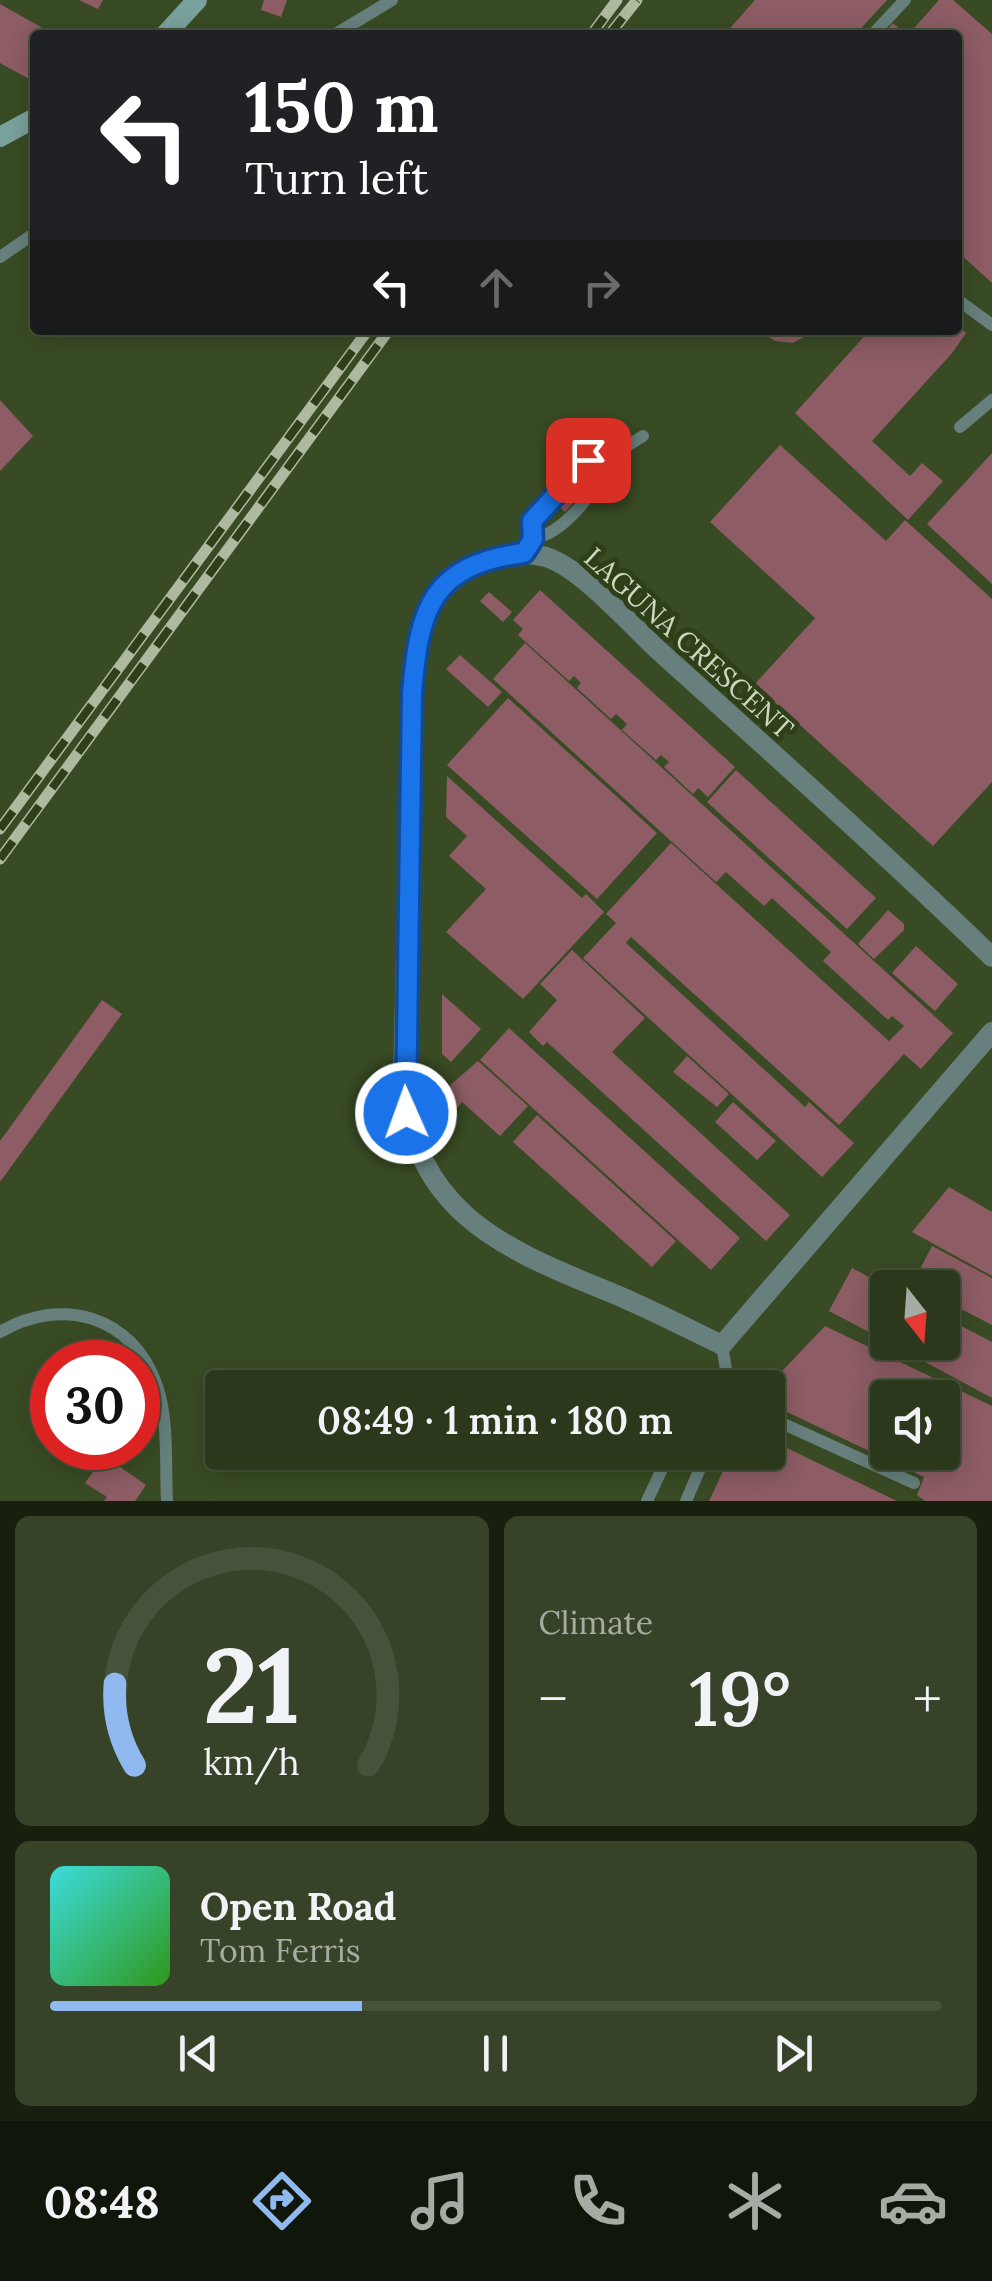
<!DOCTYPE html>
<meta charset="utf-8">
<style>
:root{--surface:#2b381b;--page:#374328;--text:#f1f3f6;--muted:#a6aca3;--line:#47523a;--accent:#90b9f0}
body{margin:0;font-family:Lora,serif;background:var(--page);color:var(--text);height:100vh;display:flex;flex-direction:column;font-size:38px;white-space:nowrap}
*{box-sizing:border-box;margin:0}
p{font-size:32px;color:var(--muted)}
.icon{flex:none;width:55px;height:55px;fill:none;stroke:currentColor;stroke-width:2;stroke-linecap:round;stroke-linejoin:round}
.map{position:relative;height:1501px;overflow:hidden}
.details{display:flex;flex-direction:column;gap:15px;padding:15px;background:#181f0f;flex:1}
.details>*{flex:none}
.hud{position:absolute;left:30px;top:30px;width:932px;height:305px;border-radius:10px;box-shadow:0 5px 25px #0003,0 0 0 2px var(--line);background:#202124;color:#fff;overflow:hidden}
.needle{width:65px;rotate:163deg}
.tools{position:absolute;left:870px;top:1270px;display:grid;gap:20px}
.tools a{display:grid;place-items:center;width:90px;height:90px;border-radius:10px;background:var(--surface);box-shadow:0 5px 25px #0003,0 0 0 2px var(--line);font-size:50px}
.speed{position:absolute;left:30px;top:1340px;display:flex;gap:20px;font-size:50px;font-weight:700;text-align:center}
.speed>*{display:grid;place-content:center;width:130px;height:130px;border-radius:50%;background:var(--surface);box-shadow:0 5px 25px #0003,0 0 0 2px var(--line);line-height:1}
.speed .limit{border:15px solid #d22;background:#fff;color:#111}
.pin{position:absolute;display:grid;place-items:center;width:85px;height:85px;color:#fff;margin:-42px;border-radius:20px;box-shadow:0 5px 15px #0006}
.me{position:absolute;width:110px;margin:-55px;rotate:358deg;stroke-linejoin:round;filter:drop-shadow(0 0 8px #0008)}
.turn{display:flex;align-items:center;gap:35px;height:210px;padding:0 50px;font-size:45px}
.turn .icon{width:130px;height:130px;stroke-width:2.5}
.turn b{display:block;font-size:70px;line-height:85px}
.lanes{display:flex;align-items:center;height:95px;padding:0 50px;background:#0003;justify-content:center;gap:50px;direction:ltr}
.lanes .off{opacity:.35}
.big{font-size:75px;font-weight:600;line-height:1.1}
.details .tile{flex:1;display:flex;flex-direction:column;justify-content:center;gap:15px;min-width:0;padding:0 35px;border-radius:15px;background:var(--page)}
.details .dial{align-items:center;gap:0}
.dial svg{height:260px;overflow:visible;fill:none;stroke:var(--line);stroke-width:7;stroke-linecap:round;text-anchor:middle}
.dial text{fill:var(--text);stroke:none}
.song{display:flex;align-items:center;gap:30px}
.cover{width:120px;height:120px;border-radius:15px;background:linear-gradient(135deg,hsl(180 70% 55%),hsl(110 70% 35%))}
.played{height:10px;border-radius:5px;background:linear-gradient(90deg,var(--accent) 35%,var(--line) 35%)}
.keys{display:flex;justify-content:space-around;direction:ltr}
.heat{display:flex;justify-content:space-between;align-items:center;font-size:55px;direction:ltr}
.details .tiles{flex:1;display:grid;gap:15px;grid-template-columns:1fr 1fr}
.tile:last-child{grid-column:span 2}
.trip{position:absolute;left:205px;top:1370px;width:580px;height:100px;border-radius:10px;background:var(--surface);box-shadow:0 5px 25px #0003,0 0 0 2px var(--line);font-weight:600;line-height:100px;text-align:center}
.menu{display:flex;height:160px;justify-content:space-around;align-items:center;background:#11160b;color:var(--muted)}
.menu .icon{width:70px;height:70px}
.menu .on{color:var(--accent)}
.menu b{font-size:45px;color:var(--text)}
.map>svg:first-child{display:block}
</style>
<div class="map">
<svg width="992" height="1501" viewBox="0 0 992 1501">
<rect width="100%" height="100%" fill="#394b24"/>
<!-- building -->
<g fill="#8d5c64" fill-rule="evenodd">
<polygon points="79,0 103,0 98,9"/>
<polygon points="264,0 287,0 281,17 261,10"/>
<polygon points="755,0 887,0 855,35 724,35"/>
<polygon points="939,0 953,0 992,34 992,283 958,252 958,35 908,35"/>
<polygon points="0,4 55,35 35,35 31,80 0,63"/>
<polygon points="893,23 906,35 882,35"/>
<polygon points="958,326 966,333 953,352 872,441 910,476 922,463 943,481 908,520 795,413 870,330 958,330"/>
<polygon points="759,330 816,330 793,343 775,341"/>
<polygon points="0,400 33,436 0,471"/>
<polygon points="780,445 886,541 905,520 992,599 992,782 933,846 755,684 815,618 710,522"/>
<polygon points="992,453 992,584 927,524"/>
<polygon points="583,461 607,482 585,506 561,485"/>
<polygon points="566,495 574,502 565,512 557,504"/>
<polygon points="540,590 735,767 708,797 698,788 693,794 664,767 669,762 661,755 656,760 622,730 627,724 616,714 611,719 577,688 581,683 574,676 569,681 518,635 523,629 513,620"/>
<polygon points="489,592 512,612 503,622 480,601"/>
<polygon points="525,643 953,1033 921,1069 904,1054 839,1125 631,937 626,943 805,1107 809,1102 854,1143 822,1177 583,958 616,923 606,914 671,843 889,1041 904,1026 892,1016 888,1020 823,961 831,952 772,898 764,906 726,872 716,882 493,679"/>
<polygon points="460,655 502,692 488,707 446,669"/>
<polygon points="508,698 657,833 597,899 447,765"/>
<polygon points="736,770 876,898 847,929 707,802"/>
<polygon points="447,776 582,898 586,894 604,912 523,999 446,932 486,889 449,856 467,836 446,817"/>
<polygon points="888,910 904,924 904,930 874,959 858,944"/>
<polygon points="916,946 958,984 935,1011 892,973"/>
<polygon points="572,950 645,1018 612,1052 790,1215 766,1241 547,1042 543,1046 529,1032 557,1000 540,984"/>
<polygon points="442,994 481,1029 451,1062 442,1054"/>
<polygon points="102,1000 122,1014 0,1182 0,1141"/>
<polygon points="509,1028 740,1238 711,1270 480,1060"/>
<polygon points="687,1056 729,1094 717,1107 673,1072"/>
<polygon points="478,1061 528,1106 500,1136 462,1102 457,1108 441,1093"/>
<polygon points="733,1102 776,1141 757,1160 715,1122"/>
<polygon points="537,1115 676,1241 652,1267 513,1142"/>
<polygon points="949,1187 992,1212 992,1276 912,1232"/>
<polygon points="932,1246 992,1278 992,1325 942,1299 942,1288 913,1283"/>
<polygon points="852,1268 888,1287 888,1342 829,1311"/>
<polygon points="942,1316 992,1342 992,1398 888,1342 942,1342"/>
<path d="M825 1326 992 1406V1501H925L917 1495 924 1477 768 1403V1386ZM888 1398H942V1452H888Z"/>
<polygon points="621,1373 648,1384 646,1388 615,1388"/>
<polygon points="768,1439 897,1501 709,1501 732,1452 768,1452"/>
<polygon points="104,1456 146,1485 135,1501 104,1501 107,1497 85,1483"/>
</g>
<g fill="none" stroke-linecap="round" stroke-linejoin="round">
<!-- lane -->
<g stroke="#67807d" stroke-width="12">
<polyline points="334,35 392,0"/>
<polyline points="872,35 905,0"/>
<polyline points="0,257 35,233"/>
<polyline points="958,300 992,325"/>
<polyline points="960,427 992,400"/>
<path d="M533 539C566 532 599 488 610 457"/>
<polyline points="524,553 533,539 532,521 588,460 610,457 643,436"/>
<path d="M0 1332C61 1296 133 1315 157 1386 169 1421 165 1464 167 1501"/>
<polyline points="722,1345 729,1388"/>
<polyline points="701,1388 727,1377"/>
<polyline points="768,1417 914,1483"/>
<polyline points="647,1501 670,1452"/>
<polyline points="686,1501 707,1452"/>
</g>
<!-- street -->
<path stroke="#67807d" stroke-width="20" d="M992 957C883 852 769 750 657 649 629 623 581 568 546 557 528 552 512 554 494 558 422 576 417 629 412 694L403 1081C414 1208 496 1246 602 1289 643 1305 682 1326 722 1345L992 1032"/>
<!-- secondary -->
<g stroke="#79a19d" stroke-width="20">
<polyline points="165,35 197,0"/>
<polyline points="0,137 35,118"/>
</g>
<defs>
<g id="rail">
<polyline points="591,35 617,0"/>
<polyline points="609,35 637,0"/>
<polyline points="0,829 368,330"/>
<polyline points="0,859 389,330"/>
</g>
</defs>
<!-- rail casing -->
<use href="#rail" stroke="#aebaa0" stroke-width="11"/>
<!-- rail -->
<use href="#rail" stroke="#2f4019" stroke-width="8" stroke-dasharray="22" stroke-linecap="butt"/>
</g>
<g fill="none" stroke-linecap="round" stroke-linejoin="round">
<defs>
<path id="route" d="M406 1113 412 694C419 608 431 565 524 553L533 539 532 521 588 460"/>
</defs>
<!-- route casing -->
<use href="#route" stroke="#114b97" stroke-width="25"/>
<!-- route -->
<use href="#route" stroke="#1a73e8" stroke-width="18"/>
</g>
<g text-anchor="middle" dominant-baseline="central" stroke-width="10" stroke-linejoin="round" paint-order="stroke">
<!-- street labels -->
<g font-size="28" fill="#cdd8c1" stroke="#2f4019">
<text transform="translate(689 643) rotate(42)">LAGUNA CRESCENT</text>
</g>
</g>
</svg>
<div class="tools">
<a><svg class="needle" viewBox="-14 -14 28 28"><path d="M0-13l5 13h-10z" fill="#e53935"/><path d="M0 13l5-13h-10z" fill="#a6aca3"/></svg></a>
<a><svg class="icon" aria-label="sound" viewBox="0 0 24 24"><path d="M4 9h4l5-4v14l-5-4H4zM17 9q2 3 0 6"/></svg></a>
</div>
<div class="speed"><div class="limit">30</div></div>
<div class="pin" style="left:588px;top:460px;background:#d93025"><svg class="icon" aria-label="arrive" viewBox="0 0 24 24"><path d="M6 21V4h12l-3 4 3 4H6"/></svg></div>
<svg class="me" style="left:406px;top:1113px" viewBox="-20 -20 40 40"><circle r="17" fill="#1a73e8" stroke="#fff" stroke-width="3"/><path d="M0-11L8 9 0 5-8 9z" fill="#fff"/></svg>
<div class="trip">08:49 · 1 min · 180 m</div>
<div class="hud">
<div class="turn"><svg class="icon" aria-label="left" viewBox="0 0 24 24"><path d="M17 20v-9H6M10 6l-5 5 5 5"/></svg><div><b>150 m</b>Turn left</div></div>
<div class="lanes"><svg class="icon" aria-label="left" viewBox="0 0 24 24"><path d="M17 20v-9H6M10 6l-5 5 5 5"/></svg><svg class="icon off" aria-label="ahead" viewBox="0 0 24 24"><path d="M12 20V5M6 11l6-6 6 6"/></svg><svg class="icon off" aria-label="right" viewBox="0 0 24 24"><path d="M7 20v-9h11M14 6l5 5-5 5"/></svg></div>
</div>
</div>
<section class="details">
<div class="tiles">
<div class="tile dial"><svg viewBox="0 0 100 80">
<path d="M14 69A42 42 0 1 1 86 69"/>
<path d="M14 69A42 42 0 0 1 8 44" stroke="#90b9f0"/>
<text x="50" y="56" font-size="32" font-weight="700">21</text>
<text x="50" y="72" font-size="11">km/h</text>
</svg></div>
<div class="tile"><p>Climate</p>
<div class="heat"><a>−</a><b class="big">19°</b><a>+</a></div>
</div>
<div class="tile">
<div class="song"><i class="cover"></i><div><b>Open Road</b><p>Tom Ferris</p></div></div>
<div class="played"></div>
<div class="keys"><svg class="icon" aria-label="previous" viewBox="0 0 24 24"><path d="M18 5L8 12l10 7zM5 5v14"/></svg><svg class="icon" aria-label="pause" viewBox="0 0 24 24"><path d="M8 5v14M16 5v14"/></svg><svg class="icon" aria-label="next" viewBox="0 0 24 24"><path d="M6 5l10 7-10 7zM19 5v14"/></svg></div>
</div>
</div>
</section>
<nav class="menu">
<b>08:48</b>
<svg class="icon on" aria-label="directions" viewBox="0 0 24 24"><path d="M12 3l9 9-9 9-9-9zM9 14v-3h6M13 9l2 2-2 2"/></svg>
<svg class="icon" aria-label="music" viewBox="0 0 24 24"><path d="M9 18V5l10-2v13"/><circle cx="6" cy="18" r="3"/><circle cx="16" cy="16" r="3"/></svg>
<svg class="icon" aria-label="phone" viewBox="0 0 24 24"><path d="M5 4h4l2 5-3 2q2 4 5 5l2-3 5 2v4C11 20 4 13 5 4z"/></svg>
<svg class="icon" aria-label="climate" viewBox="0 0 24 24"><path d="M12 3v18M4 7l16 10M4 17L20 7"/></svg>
<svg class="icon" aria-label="car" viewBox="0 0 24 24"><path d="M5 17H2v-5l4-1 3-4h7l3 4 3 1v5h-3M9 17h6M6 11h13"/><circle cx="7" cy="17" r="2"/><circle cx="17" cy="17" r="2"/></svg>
</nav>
